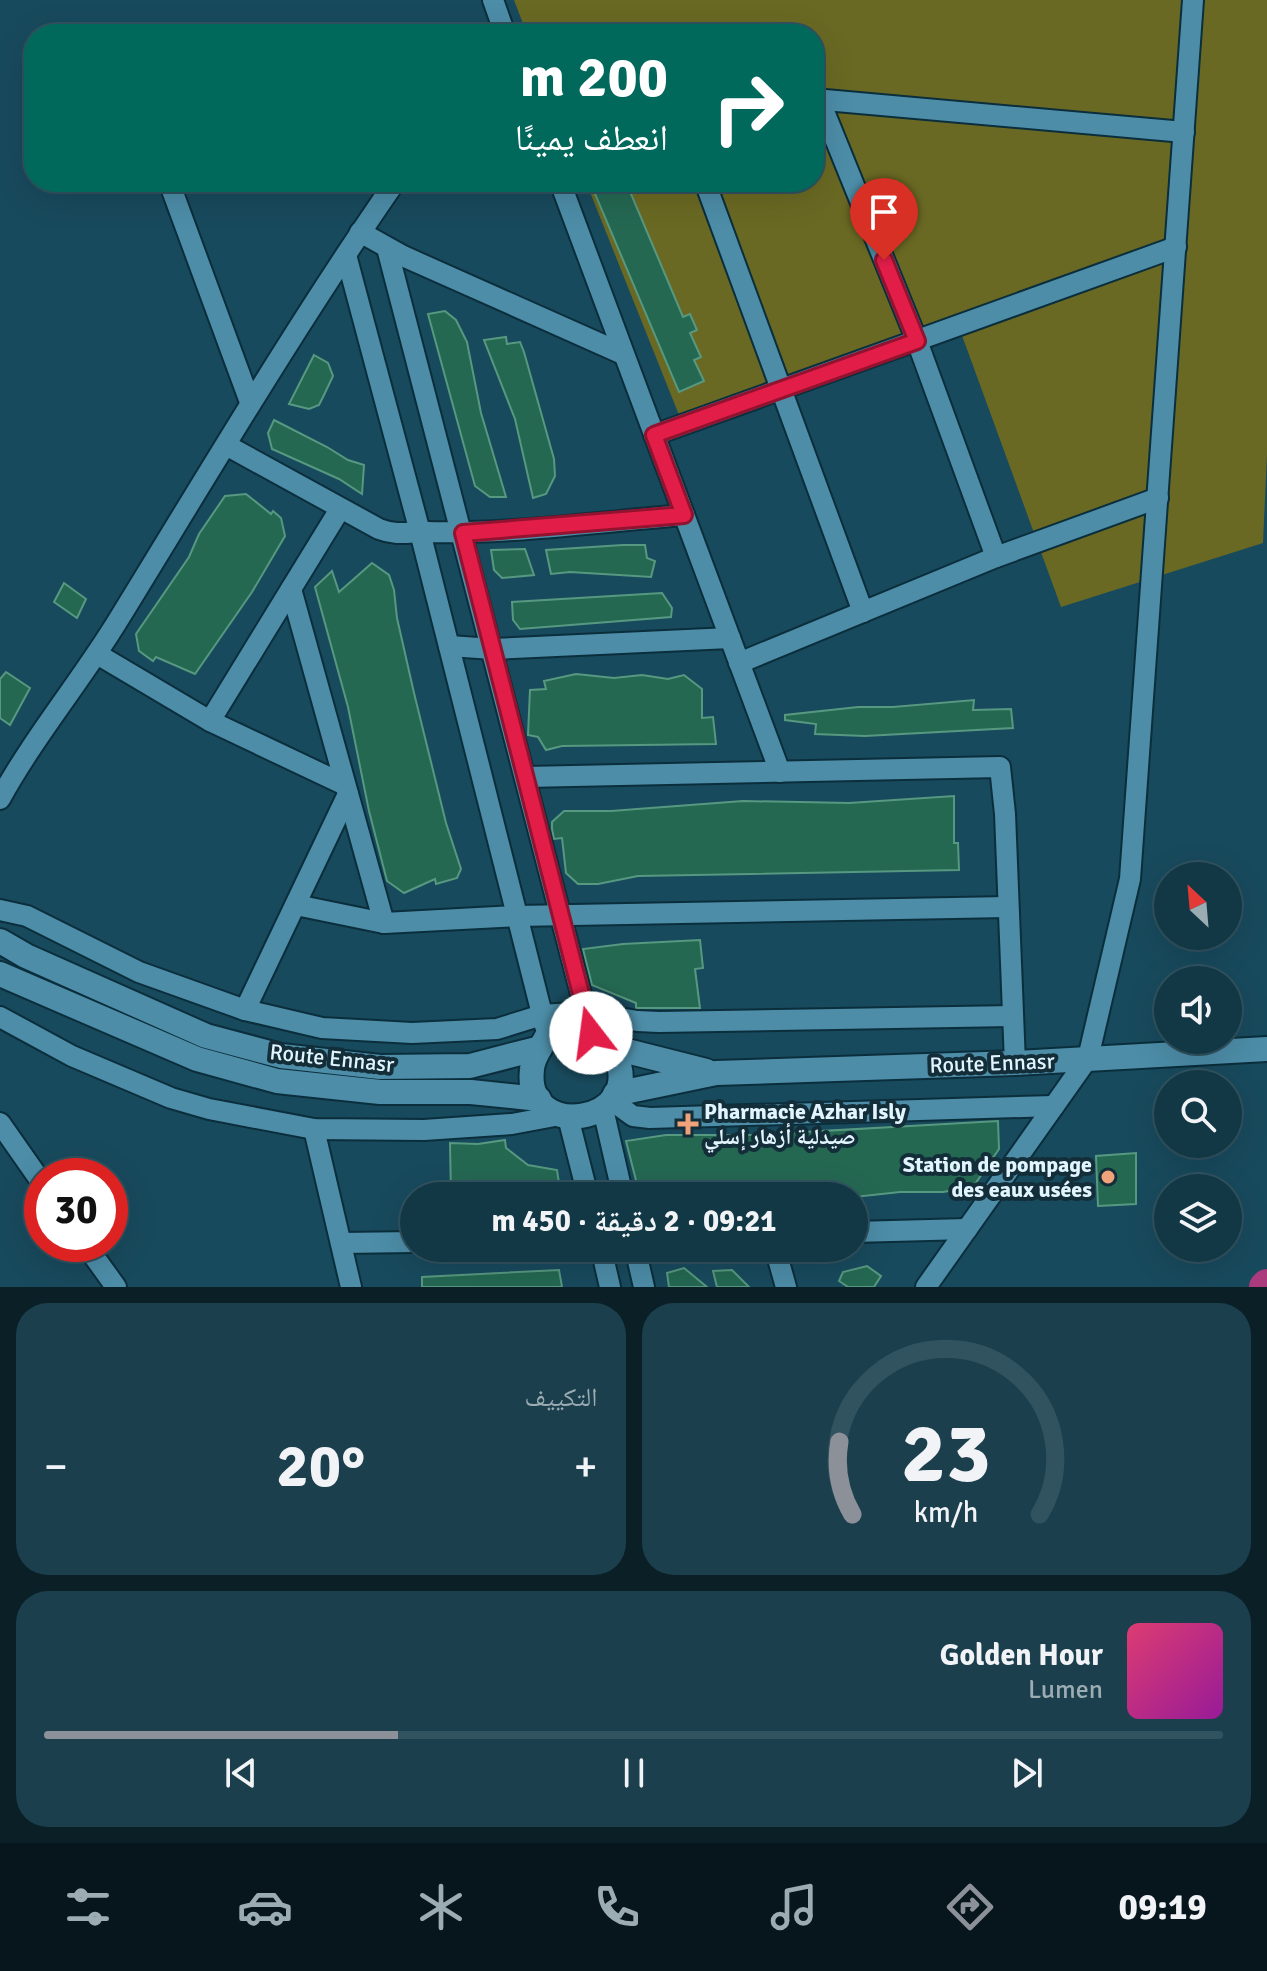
<!DOCTYPE html>
<html lang="ar">
<meta charset="utf-8">
<style>
:root{--surface:#123846;--page:#1b3f4d;--text:#f1f3f6;--muted:#9cacb3;--line:#31525f;--accent:#8c9099}
body{margin:0;font-family:Signika,"Noto Naskh Arabic",sans-serif;background:var(--page);color:var(--text);direction:rtl;height:100vh;display:flex;flex-direction:column;font-size:30px;white-space:nowrap}
*{box-sizing:border-box;margin:0}
p{font-size:26px;color:var(--muted)}
.icon{flex:none;width:44px;height:44px;fill:none;stroke:currentColor;stroke-width:2;stroke-linecap:round;stroke-linejoin:round}
.map{position:relative;height:1287px;overflow:hidden;direction:ltr}
.side{display:flex;flex-direction:column;gap:16px;padding:16px;background:#0a1f26;flex:1}
.side>*{flex:none}
.banner{position:absolute;left:24px;top:24px;width:800px;height:168px;border-radius:32px;box-shadow:0 8px 32px #0002,0 0 0 2px var(--line);direction:rtl;background:#00695c;color:#fff;overflow:hidden}
.needle{width:52px;rotate:334deg}
.fabs{position:absolute;left:1154px;top:862px;display:grid;gap:16px}
.fabs a{display:grid;place-items:center;width:88px;height:88px;border-radius:50%;background:var(--surface);box-shadow:0 8px 32px #0002,0 0 0 2px var(--line);font-size:40px}
.speed{position:absolute;left:24px;top:1158px;display:flex;gap:16px;font-size:40px;font-weight:700;text-align:center}
.speed>*{display:grid;place-content:center;width:104px;height:104px;border-radius:50%;background:var(--surface);box-shadow:0 8px 32px #0002,0 0 0 2px var(--line);line-height:1}
.speed .limit{border:12px solid #d22;background:#fff;color:#111}
.pin{position:absolute;display:grid;place-items:center;width:68px;height:68px;color:#fff;margin:-82px -34px;border-radius:50% 50% 50% 0;rotate:-45deg;box-shadow:0 0 8px #0007}
.pin .icon{rotate:45deg}
.me{position:absolute;width:88px;margin:-44px;rotate:345deg;stroke-linejoin:round;filter:drop-shadow(0 0 6px #0008)}
.turn{display:flex;align-items:center;gap:28px;height:168px;padding:0 24px;font-size:36px}
.turn .icon{width:104px;height:104px;stroke-width:2.5}
.turn b{display:block;font-size:56px;line-height:68px}
.big{font-size:60px;font-weight:700;line-height:1.1}
.side .widget{flex:1;display:flex;flex-direction:column;justify-content:center;gap:12px;min-width:0;padding:0 28px;border-radius:32px;background:var(--page)}
.side .dial{align-items:center;gap:0}
.dial svg{height:208px;overflow:visible;fill:none;stroke:var(--line);stroke-width:7;stroke-linecap:round;text-anchor:middle}
.dial text{fill:var(--text);stroke:none}
.song{display:flex;align-items:center;gap:24px}
.cover{width:96px;height:96px;border-radius:12px;background:linear-gradient(135deg,hsl(340 70% 55%),hsl(300 70% 35%))}
.played{height:8px;border-radius:4px;background:linear-gradient(90deg,var(--accent) 30%,var(--line) 30%)}
.keys{display:flex;justify-content:space-around;direction:ltr}
.heat{display:flex;justify-content:space-between;align-items:center;font-size:44px;direction:ltr}
.side .tiles{flex:1;display:grid;gap:16px;grid-template-columns:1fr 1fr}
.widget:last-child{grid-column:span 2}
.trip{position:absolute;left:400px;top:1182px;width:468px;height:80px;border-radius:40px;background:var(--surface);box-shadow:0 8px 32px #0002,0 0 0 2px var(--line);font-weight:700;line-height:80px;text-align:center;direction:rtl}
.tabs{display:flex;height:128px;justify-content:space-around;align-items:center;background:#07161c;color:var(--muted)}
.tabs .icon{width:56px;height:56px}
.tabs .on{color:var(--accent)}
.tabs b{font-size:36px;color:var(--text)}
.map>svg:first-child{display:block}
</style>
<div class="map">
<svg width="1267" height="1287" viewBox="0 0 1267 1287">
<rect width="100%" height="100%" fill="#184a5d"/>
<!-- green -->
<polygon fill="#6a6923" points="514,0 1267,0 1267,454 1263,543 1061,607 960,330 679,415 586,182 814,182 814,34 527,34"/>
<g fill="none" stroke-linecap="round" stroke-linejoin="round">
<!-- river -->
<polyline stroke="#ab3b7c" stroke-width="32" points="1265,1287 1267,1285"/>
</g>
<!-- building -->
<g fill="#246852" stroke="#579880" stroke-width="2">
<polygon points="590,182 626,182 683,317 690,314 697,330 690,333 701,357 694,360 704,381 679,392"/>
<polygon points="445,311 456,320 467,342 481,413 506,497 490,497 475,486 428,314"/>
<polygon points="506,337 507,344 520,342 524,352 554,459 555,476 546,494 533,498 515,419 484,340"/>
<polygon points="314,355 328,363 333,376 324,395 319,405 309,409 289,404"/>
<polygon points="274,420 327,447 348,460 364,465 362,494 339,479 272,449 268,433"/>
<polygon points="246,494 271,514 273,511 281,518 285,536 252,592 195,674 156,657 153,661 139,651 136,634 189,557 199,534 225,496"/>
<polygon points="623,545 645,545 647,558 655,561 651,577 570,572 551,574 546,550"/>
<polygon points="525,549 534,575 502,578 494,570 491,550"/>
<polygon points="372,563 389,575 394,590 397,618 414,693 446,823 461,869 457,878 436,884 435,879 404,893 387,881 369,811 348,707 315,587 332,571 339,592"/>
<polygon points="64,583 86,599 77,618 54,602"/>
<polygon points="662,593 672,608 671,617 520,629 513,620 512,602"/>
<polygon points="6,672 30,688 10,725 0,718 0,679"/>
<polygon points="576,674 614,678 642,675 668,679 684,675 702,689 702,718 713,717 716,744 562,746 546,750 538,737 528,735 530,690 546,689 544,681"/>
<polygon points="974,700 973,710 1011,709 1013,728 865,736 815,734 816,724 785,720 785,715 858,707 893,707"/>
<polygon points="954,796 954,843 958,843 959,870 638,876 598,884 578,884 566,873 562,838 554,839 552,829 552,822 564,811 611,811 743,801 849,803"/>
<polygon points="700,940 703,968 695,969 700,1008 636,1008 636,1003 592,985 583,949 623,944"/>
<polygon points="998,1121 999,1149 973,1187 943,1192 900,1192 854,1197 640,1196 626,1141 666,1135 751,1135"/>
<polygon points="505,1140 506,1148 528,1165 557,1170 561,1196 451,1196 450,1143 478,1144"/>
<polygon points="1136,1153 1136,1204 1098,1206 1096,1156"/>
<polygon points="867,1266 881,1276 874,1287 848,1287 839,1281 843,1272"/>
<polygon points="684,1268 707,1287 669,1287 667,1273"/>
<polygon points="559,1270 562,1287 422,1287 422,1277"/>
<polygon points="732,1270 749,1287 717,1287 713,1271"/>
</g>
<g fill="none" stroke-linecap="round" stroke-linejoin="round">
<defs>
<g id="street">
<polyline points="493,0 505,34"/>
<polyline points="814,99 1184,132"/>
<polyline points="819,99 917,341 996,557"/>
<polyline points="169,182 250,402"/>
<polyline points="560,182 780,772"/>
<polyline points="705,182 863,612"/>
<polyline points="360,232 403,256 623,354"/>
<polyline points="387,248 589,1025"/>
<polyline points="346,255 420,532 545,1026"/>
<polyline points="654,435 1176,247"/>
<path d="M226 445 379 529C397 536 409 532 427 532 512 534 599 522 684 515"/>
<polyline points="291,589 384,923"/>
<polyline points="449,646 493,649 730,638"/>
<polyline points="97,654 210,721 345,785"/>
<polyline points="739,663 996,557 1158,498"/>
<polyline points="210,721 340,509"/>
<polyline points="525,777 1000,767 1005,814 1015,1063"/>
<path d="M0 799C34 737 80 682 117 622 208 474 296 325 395 182"/>
<polyline points="296,905 384,923 517,916 1008,907"/>
<polyline points="0,910 27,916 139,972 245,1010 322,1028 412,1033 497,1029 542,1015 586,1012 637,1021 659,1022 1013,1016"/>
<polyline points="245,1010 348,794"/>
<polyline points="0,1017 72,1056 171,1098 209,1109 314,1129 424,1130 512,1124 560,1115"/>
<polyline points="611,1100 633,1116 650,1118 1054,1106"/>
<polyline points="603,1109 623,1196"/>
<polyline points="568,1117 588,1196"/>
<polyline points="0,1123 42,1183"/>
<polyline points="314,1129 351,1287"/>
<polyline points="854,1232 967,1229"/>
<polyline points="341,1243 414,1242"/>
<polyline points="85,1244 116,1287"/>
<polyline points="601,1248 610,1287"/>
<polyline points="635,1248 644,1287"/>
<polyline points="775,1248 786,1287"/>
<polyline points="926,1287 1088,1058 1130,879 1193,0"/>
</g>
<g id="secondary">
<polyline points="0,941 26,956 206,1036 281,1056 380,1067 470,1066 540,1048"/>
<polyline points="0,974 197,1059 277,1081 380,1092 471,1092 539,1099"/>
<path d="M569 1030C588 1030 606 1036 615 1055 648 1123 523 1144 532 1069 533 1056 542 1047 547 1036Z"/>
<polyline points="611,1047 706,1071"/>
<polyline points="615,1094 716,1073 1015,1063 1267,1049"/>
</g>
</defs>
<!-- street casing -->
<use href="#street" stroke="#0b2e3c" stroke-width="24"/>
<!-- secondary casing -->
<use href="#secondary" stroke="#0b2e3c" stroke-width="28"/>
<!-- street -->
<use href="#street" stroke="#4d8da8" stroke-width="20"/>
<!-- secondary -->
<use href="#secondary" stroke="#4d8da8" stroke-width="24"/>
</g>
<g fill="none" stroke-linecap="round" stroke-linejoin="round">
<defs>
<polyline id="route" points="591,1033 463,533 684,515 654,435 917,341 884,260"/>
</defs>
<!-- route casing -->
<use href="#route" stroke="#92132f" stroke-width="20"/>
<!-- route -->
<use href="#route" stroke="#e11d48" stroke-width="14"/>
</g>
<!-- markers -->
<g fill="#f0a27a" stroke="#132e39" stroke-width="3">
<path d="M684 1112h8v8h8v8h-8v8h-8v-8h-8v-8h8z"/>
<circle cx="1108" cy="1177" r="8"/>
</g>
<g text-anchor="middle" dominant-baseline="central" stroke-width="8" stroke-linejoin="round" paint-order="stroke">
<!-- street labels -->
<g font-size="22" fill="#e2f5fe" stroke="#132e39">
<text transform="translate(332 1058) rotate(6)">Route Ennasr</text>
<text transform="translate(992 1063) rotate(-2)">Route Ennasr</text>
</g>
<!-- poi labels -->
<g font-size="22" font-weight="bold" fill="#e2f5fe" stroke="#132e39" text-anchor="start">
<text x="704" y="1111">Pharmacie Azhar Isly<tspan x="704" dy="25">صيدلية أزهار إسلي</tspan></text>
<text x="1092" y="1164" text-anchor="end">Station de pompage<tspan x="1092" dy="25">des eaux usées</tspan></text>
</g>
</g>
</svg>
<div class="fabs">
<a><svg class="needle" viewBox="-14 -14 28 28"><path d="M0-13l5 13h-10z" fill="#e53935"/><path d="M0 13l5-13h-10z" fill="#9cacb3"/></svg></a>
<a><svg class="icon" aria-label="sound" viewBox="0 0 24 24"><path d="M4 9h4l5-4v14l-5-4H4zM17 9q2 3 0 6"/></svg></a>
<a><svg class="icon" aria-label="search" viewBox="0 0 24 24"><circle cx="10" cy="10" r="6"/><path d="M15 15l6 6"/></svg></a>
<a><svg class="icon" aria-label="layers" viewBox="0 0 24 24"><path d="M12 4l9 5-9 5-9-5zM3 14l9 5 9-5"/></svg></a>
</div>
<div class="speed"><div class="limit">30</div></div>
<div class="pin" style="left:884px;top:260px;background:#d93025"><svg class="icon" aria-label="arrive" viewBox="0 0 24 24"><path d="M6 21V4h12l-3 4 3 4H6"/></svg></div>
<svg class="me" style="left:591px;top:1033px" viewBox="-20 -20 40 40"><circle r="19" fill="#fff"/><path d="M0-13L10 11 0 6-10 11z" fill="#e11d48"/></svg>
<div class="trip">09:21 · 2 دقيقة · 450 m</div>
<div class="banner">
<div class="turn"><svg class="icon" aria-label="right" viewBox="0 0 24 24"><path d="M7 20v-9h11M14 6l5 5-5 5"/></svg><div><b>200 m</b>انعطف يمينًا</div></div>
</div>
</div>
<section class="side">
<div class="tiles">
<div class="widget dial"><svg viewBox="0 0 100 80">
<path d="M14 69A42 42 0 1 1 86 69"/>
<path d="M14 69A42 42 0 0 1 9 41" stroke="#8c9099"/>
<text x="50" y="56" font-size="32" font-weight="700">23</text>
<text x="50" y="72" font-size="11">km/h</text>
</svg></div>
<div class="widget"><p>التكييف</p>
<div class="heat"><a>−</a><b class="big">20°</b><a>+</a></div>
</div>
<div class="widget">
<div class="song"><i class="cover"></i><div><b>Golden Hour</b><p>Lumen</p></div></div>
<div class="played"></div>
<div class="keys"><svg class="icon" aria-label="previous" viewBox="0 0 24 24"><path d="M18 5L8 12l10 7zM5 5v14"/></svg><svg class="icon" aria-label="pause" viewBox="0 0 24 24"><path d="M8 5v14M16 5v14"/></svg><svg class="icon" aria-label="next" viewBox="0 0 24 24"><path d="M6 5l10 7-10 7zM19 5v14"/></svg></div>
</div>
</div>
</section>
<nav class="tabs">
<b>09:19</b>
<svg class="icon on" aria-label="directions" viewBox="0 0 24 24"><path d="M12 3l9 9-9 9-9-9zM9 14v-3h6M13 9l2 2-2 2"/></svg>
<svg class="icon" aria-label="music" viewBox="0 0 24 24"><path d="M9 18V5l10-2v13"/><circle cx="6" cy="18" r="3"/><circle cx="16" cy="16" r="3"/></svg>
<svg class="icon" aria-label="phone" viewBox="0 0 24 24"><path d="M5 4h4l2 5-3 2q2 4 5 5l2-3 5 2v4C11 20 4 13 5 4z"/></svg>
<svg class="icon" aria-label="climate" viewBox="0 0 24 24"><path d="M12 3v18M4 7l16 10M4 17L20 7"/></svg>
<svg class="icon" aria-label="car" viewBox="0 0 24 24"><path d="M5 17H2v-5l4-1 3-4h7l3 4 3 1v5h-3M9 17h6M6 11h13"/><circle cx="7" cy="17" r="2"/><circle cx="17" cy="17" r="2"/></svg>
<svg class="icon" aria-label="filters" viewBox="0 0 24 24"><path d="M4 7h16M4 17h16"/><circle cx="9" cy="7" r="2"/><circle cx="15" cy="17" r="2"/></svg>
</nav>
